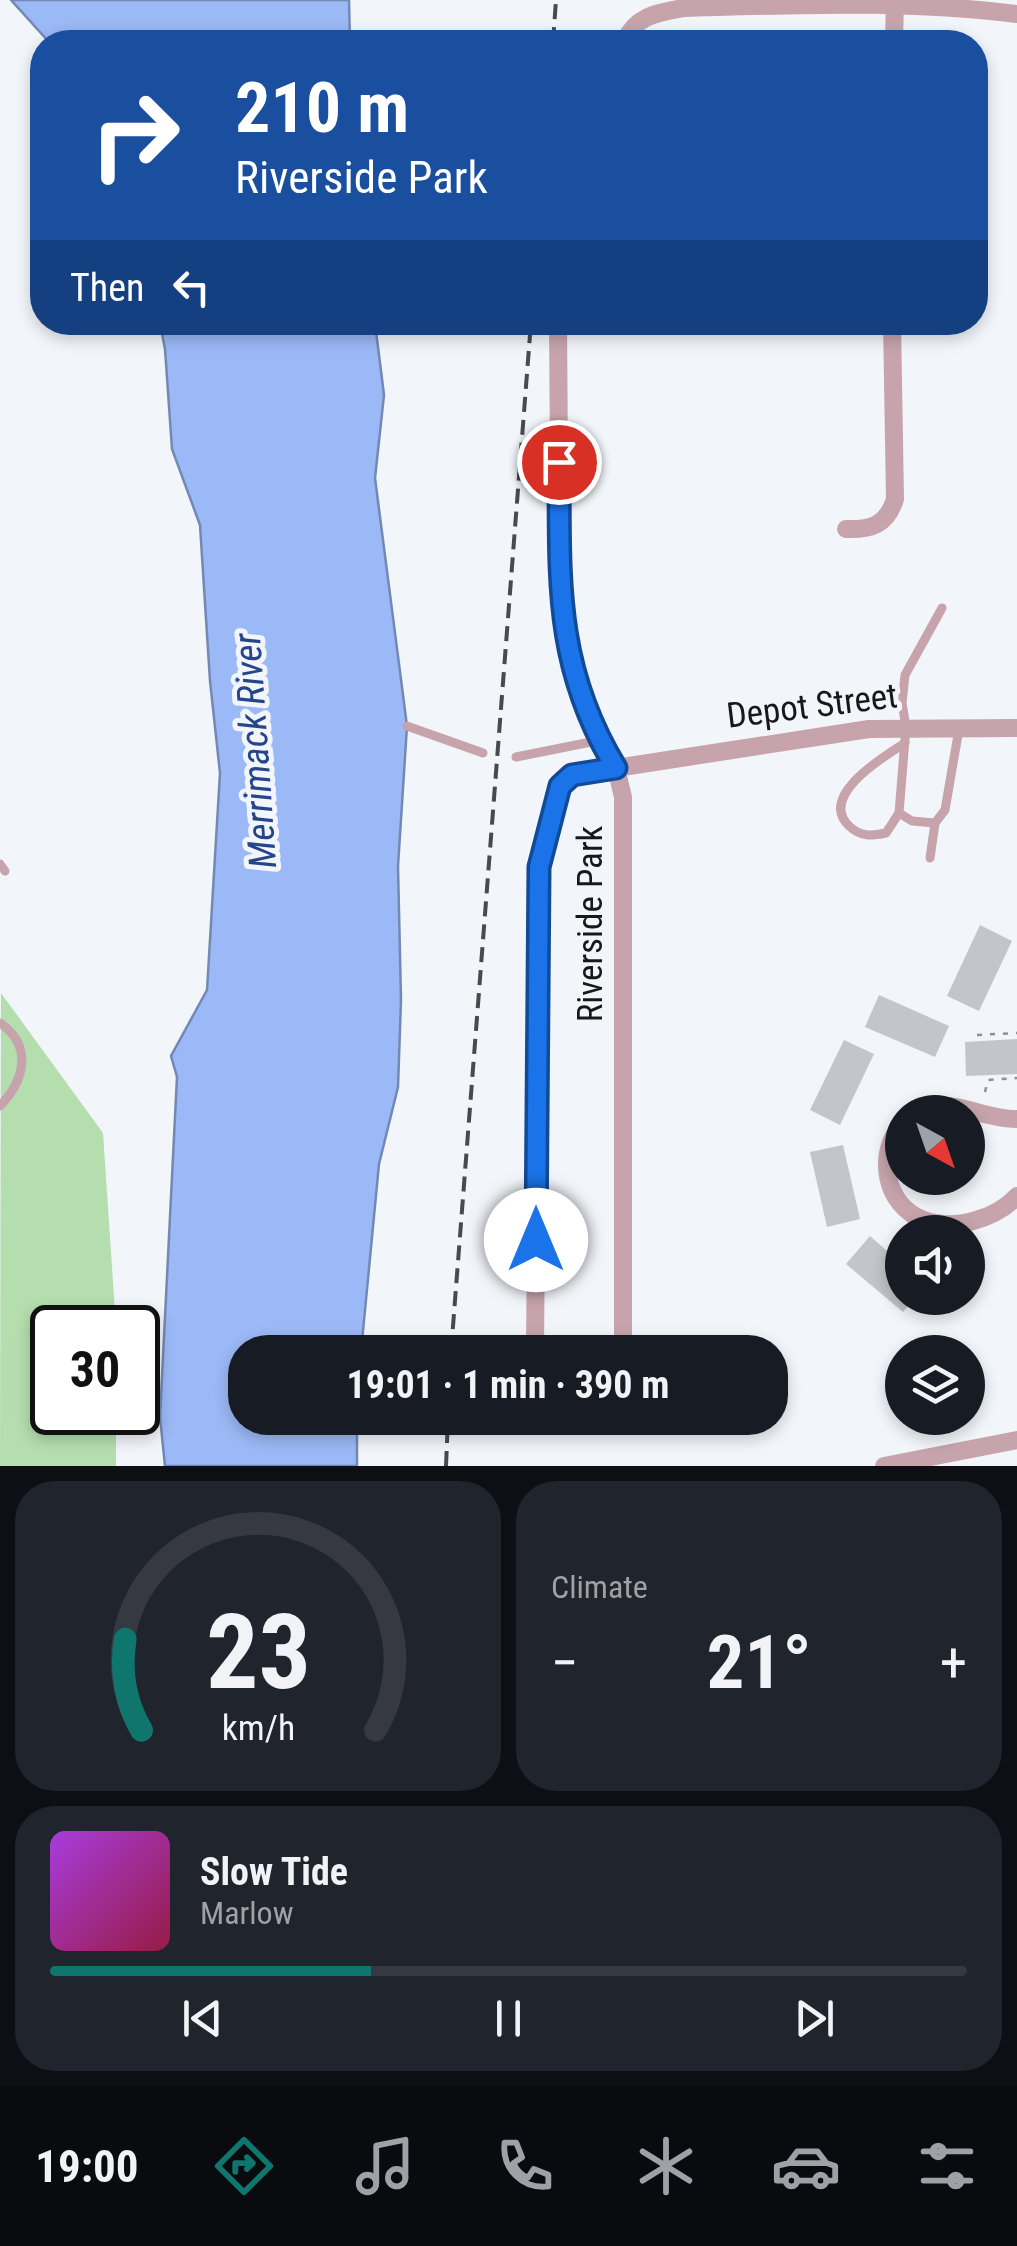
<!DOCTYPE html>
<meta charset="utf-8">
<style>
:root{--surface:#171b24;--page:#20242c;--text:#f1f3f6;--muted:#9ea1a6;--line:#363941;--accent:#0f766e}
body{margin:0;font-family:"Roboto Condensed",sans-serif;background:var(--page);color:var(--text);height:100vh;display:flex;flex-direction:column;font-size:38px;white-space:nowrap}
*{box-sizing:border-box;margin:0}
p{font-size:32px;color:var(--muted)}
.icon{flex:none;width:55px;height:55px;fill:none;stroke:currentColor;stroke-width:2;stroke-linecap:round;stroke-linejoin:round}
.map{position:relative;height:1466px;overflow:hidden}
.drawer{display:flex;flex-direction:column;gap:15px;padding:15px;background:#0d0f14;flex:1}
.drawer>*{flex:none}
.banner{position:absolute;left:30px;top:30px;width:958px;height:305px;border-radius:40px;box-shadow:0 5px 15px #0003;background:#1a4fa0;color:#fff;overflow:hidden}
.needle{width:65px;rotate:140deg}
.tools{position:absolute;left:885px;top:1095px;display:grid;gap:20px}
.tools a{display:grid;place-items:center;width:100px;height:100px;border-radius:50%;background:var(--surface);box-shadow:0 5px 15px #0003;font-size:50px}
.speed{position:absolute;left:30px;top:1305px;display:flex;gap:20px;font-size:50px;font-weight:700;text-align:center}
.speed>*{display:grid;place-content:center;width:130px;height:130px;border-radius:50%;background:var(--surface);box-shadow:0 5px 15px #0003;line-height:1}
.speed .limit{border:5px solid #111;border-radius:15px;background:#fff;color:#111}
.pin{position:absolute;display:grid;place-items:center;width:85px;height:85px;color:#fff;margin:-42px;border:5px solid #fff;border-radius:50%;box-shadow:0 2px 10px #0007}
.me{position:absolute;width:110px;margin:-55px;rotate:0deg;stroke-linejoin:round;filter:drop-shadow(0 0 8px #0008)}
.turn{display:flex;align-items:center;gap:35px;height:210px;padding:0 40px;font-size:45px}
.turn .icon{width:130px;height:130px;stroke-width:2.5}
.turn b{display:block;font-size:70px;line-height:85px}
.then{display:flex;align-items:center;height:95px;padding:0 40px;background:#0003;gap:20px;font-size:38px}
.big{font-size:75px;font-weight:700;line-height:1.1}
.drawer .card{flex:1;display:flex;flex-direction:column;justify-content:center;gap:15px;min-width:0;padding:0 35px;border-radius:40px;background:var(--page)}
.drawer .dial{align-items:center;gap:0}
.dial svg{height:260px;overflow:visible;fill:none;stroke:var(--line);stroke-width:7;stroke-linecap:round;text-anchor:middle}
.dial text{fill:var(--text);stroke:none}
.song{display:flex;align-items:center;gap:30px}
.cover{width:120px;height:120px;border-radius:15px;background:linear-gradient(135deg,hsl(280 70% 55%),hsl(340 70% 35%))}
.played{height:10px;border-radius:5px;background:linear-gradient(90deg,var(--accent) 35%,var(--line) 35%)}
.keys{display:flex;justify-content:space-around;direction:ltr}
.heat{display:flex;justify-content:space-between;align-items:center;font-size:55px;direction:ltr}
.drawer .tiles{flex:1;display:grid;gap:15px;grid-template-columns:1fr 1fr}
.card:last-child{grid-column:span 2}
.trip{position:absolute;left:228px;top:1335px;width:560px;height:100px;border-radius:40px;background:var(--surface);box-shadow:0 5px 15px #0003;font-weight:700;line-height:100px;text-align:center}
.dock{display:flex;height:160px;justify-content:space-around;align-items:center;background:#090b0e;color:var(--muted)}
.dock .icon{width:70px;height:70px}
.dock .selected{color:var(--accent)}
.dock b{font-size:45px;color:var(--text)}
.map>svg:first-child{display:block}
</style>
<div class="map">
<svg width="1017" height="1466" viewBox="0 0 1017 1466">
<rect width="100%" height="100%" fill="#f2f5fa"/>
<!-- green -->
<polygon fill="#b5deae" points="1,993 103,1133 116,1327 52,1328 52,1412 116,1413 116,1466 0,1466"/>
<!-- water -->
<g fill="#9bb9f6" stroke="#7389b4" stroke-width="2.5">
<polygon points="11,0 349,0 350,42 49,42"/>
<polygon points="160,323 375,323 384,395 375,478 407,726 398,866 401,1000 398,1087 379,1164 361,1352 245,1352 245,1418 357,1418 357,1466 165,1466 160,1417 177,1077 171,1056 207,990 220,773 210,681 200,525 172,449 165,349"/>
</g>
<!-- building -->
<g fill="#c2c5c9">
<polygon points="980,925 1012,941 979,1011 947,996"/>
<polygon points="879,995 949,1026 935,1057 865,1027"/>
<polygon points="1017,1039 1017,1074 966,1076 965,1042"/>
<polygon points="844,1040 874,1054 840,1125 810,1110"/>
<polygon points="843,1145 860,1219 827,1227 810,1152"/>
<polygon points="870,1236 902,1264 902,1298 915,1298 903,1312 846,1264"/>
</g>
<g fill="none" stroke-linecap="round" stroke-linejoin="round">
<!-- path -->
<g stroke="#8e9093" stroke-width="2.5" stroke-dasharray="5 8" stroke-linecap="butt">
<polyline points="977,1035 1017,1033"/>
<polyline points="985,1092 988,1080 1017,1078"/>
</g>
<!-- lane -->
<g stroke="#c7a4ac" stroke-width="9">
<polyline points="942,608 905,675 902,703 906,727 899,813 912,821 935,823 945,810 959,729"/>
<polyline points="407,726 483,753"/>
<polyline points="516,757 601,740"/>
<path d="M899 813 886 833C871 836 861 837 849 826 818 796 883 757 905 743"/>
<polyline points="930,858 935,823"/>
<polyline points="0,864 5,871"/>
<path d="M0 1023C33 1046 25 1080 0 1106"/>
</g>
<!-- street -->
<g stroke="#c7a4ac" stroke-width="18">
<path d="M624 42C636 15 657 13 684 8 796 5 906 0 1017 14"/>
<polyline points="894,42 895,0"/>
<path d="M558 322 560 596C566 657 584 715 616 768L869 729 1017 728"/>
<path d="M846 529C871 530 887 525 895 499L892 322"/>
<path d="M916 1112C946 1094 984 1120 1017 1119"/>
<path d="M902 1124C876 1153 884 1206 924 1220 954 1231 996 1219 1017 1196"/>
<polyline points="535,1352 539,867 560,786 572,775 616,768 623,797 623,1352"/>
<polyline points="884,1466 1017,1440"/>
</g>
<!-- rail -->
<g stroke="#484a4c" stroke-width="4" stroke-dasharray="15 8" stroke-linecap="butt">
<polyline points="553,42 556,0"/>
<polyline points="451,1352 531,322"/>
<polyline points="446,1466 448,1418"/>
</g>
</g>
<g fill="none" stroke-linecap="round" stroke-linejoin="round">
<defs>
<path id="route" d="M536 1240 539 867 560 786 572 775 616 768C553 664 560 577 559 462"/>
</defs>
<!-- route casing -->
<use href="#route" stroke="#114b97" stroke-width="25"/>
<!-- route -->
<use href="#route" stroke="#1a73e8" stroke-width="18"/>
</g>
<g text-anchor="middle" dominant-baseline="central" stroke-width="10" stroke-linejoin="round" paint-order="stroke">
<!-- street labels -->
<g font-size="35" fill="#171819" stroke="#f2f5fa">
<text transform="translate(812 706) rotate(-7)">Depot Street</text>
<text transform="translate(590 924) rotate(-90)">Riverside Park</text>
</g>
<!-- water labels -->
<g font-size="38" font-style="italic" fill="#25448b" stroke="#f2f5fa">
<text transform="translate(255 751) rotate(-94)">Merrimack River</text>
</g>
</g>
</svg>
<div class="tools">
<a><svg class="needle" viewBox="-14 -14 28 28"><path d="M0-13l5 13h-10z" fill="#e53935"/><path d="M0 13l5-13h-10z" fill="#9ea1a6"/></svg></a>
<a><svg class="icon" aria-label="sound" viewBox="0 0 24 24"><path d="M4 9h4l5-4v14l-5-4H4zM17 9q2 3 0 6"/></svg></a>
<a><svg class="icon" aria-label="layers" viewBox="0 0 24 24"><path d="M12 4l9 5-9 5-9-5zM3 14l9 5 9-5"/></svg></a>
</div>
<div class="speed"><div class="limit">30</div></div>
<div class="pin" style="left:559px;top:462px;background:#d93025"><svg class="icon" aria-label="arrive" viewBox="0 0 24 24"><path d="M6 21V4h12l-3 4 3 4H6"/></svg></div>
<svg class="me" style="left:536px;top:1240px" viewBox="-20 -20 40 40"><circle r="19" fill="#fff"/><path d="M0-13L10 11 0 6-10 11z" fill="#1a73e8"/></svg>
<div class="trip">19:01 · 1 min · 390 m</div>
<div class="banner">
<div class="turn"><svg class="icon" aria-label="right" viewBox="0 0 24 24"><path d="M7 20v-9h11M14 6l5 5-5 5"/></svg><div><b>210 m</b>Riverside Park</div></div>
<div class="then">Then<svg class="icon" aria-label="left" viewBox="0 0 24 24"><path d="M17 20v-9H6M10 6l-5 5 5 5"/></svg></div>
</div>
</div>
<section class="drawer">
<div class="tiles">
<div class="card dial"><svg viewBox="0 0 100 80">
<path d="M14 69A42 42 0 1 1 86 69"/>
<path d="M14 69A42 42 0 0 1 9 41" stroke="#0f766e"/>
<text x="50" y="56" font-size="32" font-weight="700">23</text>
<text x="50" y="72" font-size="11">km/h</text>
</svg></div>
<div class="card"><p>Climate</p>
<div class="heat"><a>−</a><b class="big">21°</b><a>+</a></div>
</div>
<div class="card">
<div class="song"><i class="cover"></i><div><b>Slow Tide</b><p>Marlow</p></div></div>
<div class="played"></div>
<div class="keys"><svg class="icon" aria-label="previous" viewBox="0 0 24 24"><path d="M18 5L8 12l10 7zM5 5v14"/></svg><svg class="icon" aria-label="pause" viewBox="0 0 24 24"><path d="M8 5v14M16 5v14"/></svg><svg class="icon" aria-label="next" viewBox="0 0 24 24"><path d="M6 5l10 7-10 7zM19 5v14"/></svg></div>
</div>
</div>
</section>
<nav class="dock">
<b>19:00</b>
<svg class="icon selected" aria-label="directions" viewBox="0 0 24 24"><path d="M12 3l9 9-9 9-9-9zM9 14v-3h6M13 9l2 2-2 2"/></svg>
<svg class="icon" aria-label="music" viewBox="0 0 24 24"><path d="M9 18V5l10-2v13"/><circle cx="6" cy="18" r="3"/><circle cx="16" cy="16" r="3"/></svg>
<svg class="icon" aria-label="phone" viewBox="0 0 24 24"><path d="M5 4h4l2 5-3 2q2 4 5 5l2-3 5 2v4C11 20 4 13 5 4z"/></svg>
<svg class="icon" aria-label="climate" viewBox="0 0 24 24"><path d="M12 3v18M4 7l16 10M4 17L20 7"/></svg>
<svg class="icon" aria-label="car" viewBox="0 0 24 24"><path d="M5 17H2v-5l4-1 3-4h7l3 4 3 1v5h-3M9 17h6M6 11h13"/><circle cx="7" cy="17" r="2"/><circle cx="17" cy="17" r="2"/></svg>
<svg class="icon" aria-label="filters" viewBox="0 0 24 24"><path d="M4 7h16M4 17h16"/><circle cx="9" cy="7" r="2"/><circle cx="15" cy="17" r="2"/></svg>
</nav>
